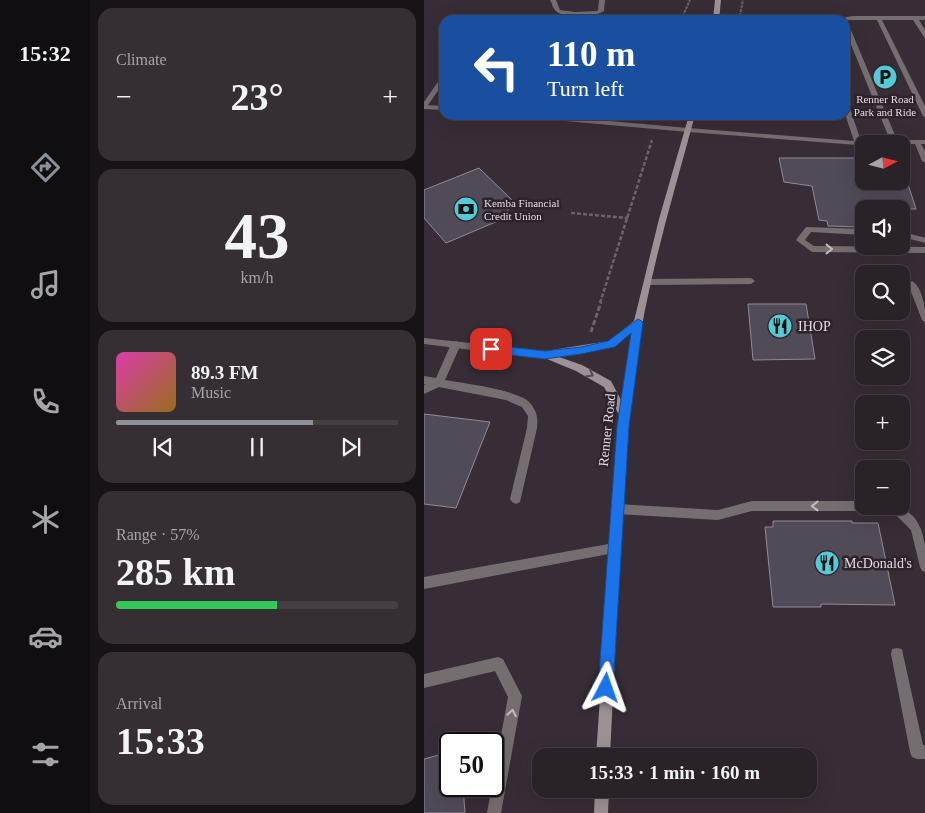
<!DOCTYPE html>
<meta charset="utf-8">
<style>
:root{--surface:#292228;--page:#352f34;--text:#f1f3f6;--muted:#a5a4a8;--line:#453f45;--accent:#8c9099}
body{margin:0;font-family:Georgia,serif;background:var(--page);color:var(--text);height:100vh;display:flex;flex-direction:column;font-size:19px;white-space:nowrap}
*{box-sizing:border-box;margin:0}
p{font-size:16px;color:var(--muted)}
.icon{flex:none;width:28px;height:28px;fill:none;stroke:currentColor;stroke-width:2;stroke-linecap:round;stroke-linejoin:round}
.map{position:relative;flex:1;overflow:hidden}
.side{display:flex;flex-direction:column;gap:8px;padding:8px;background:#171316;width:334px}
.side>*{flex:none}
.guide{position:absolute;left:15px;top:15px;width:411px;height:105px;border-radius:15px;box-shadow:0 5px 20px #0002,0 0 0 1px var(--line);background:#1a4fa0;color:#fff;overflow:hidden}
.needle{width:32px;rotate:83deg}
.buttons{position:absolute;left:431px;top:135px;display:grid;gap:10px}
.buttons a{display:grid;place-items:center;width:55px;height:55px;border-radius:10px;background:var(--surface);box-shadow:0 5px 20px #0002,0 0 0 1px var(--line);font-size:25px}
.speed{position:absolute;left:15px;top:732px;display:flex;gap:10px;font-size:25px;font-weight:700;text-align:center}
.speed>*{display:grid;place-content:center;width:65px;height:65px;border-radius:50%;background:var(--surface);box-shadow:0 5px 20px #0002,0 0 0 1px var(--line);line-height:1}
.speed .limit{border:2px solid #111;border-radius:8px;background:#fff;color:#111}
.pin{position:absolute;display:grid;place-items:center;width:42px;height:42px;color:#fff;margin:-21px;border-radius:10px;box-shadow:0 2px 8px #0006}
.me{position:absolute;width:55px;margin:-28px;rotate:4deg;stroke-linejoin:round;filter:drop-shadow(0 0 4px #0008)}
.turn{display:flex;align-items:center;gap:18px;height:105px;padding:0 25px;font-size:22px}
.turn .icon{width:65px;height:65px;stroke-width:2.5}
.turn b{display:block;font-size:35px;line-height:42px}
.big{font-size:38px;font-weight:700;line-height:1.1}
.side .card{flex:1;display:flex;flex-direction:column;justify-content:center;gap:8px;min-width:0;padding:0 18px;border-radius:15px;background:var(--page)}
.side .dial{align-items:center;gap:0}
.dial b{font-size:65px;line-height:1}
.song{display:flex;align-items:center;gap:15px}
.cover{width:60px;height:60px;border-radius:8px;background:linear-gradient(135deg,hsl(320 70% 55%),hsl(40 70% 35%))}
.played{height:5px;border-radius:2px;background:linear-gradient(90deg,var(--accent) 70%,var(--line) 70%)}
.keys{display:flex;justify-content:space-around;direction:ltr}
.heat{display:flex;justify-content:space-between;align-items:center;font-size:28px;direction:ltr}
.charge{height:8px;border-radius:4px;background:linear-gradient(90deg,#34c759 57%,var(--line) 0)}
.trip{position:absolute;left:108px;top:748px;width:285px;height:50px;border-radius:15px;background:var(--surface);box-shadow:0 5px 20px #0002,0 0 0 1px var(--line);font-weight:700;line-height:50px;text-align:center}
main{display:flex;flex:1;min-height:0}
.tabs{display:flex;flex-direction:column;width:90px;justify-content:space-around;align-items:center;background:#100e10;color:var(--muted)}
.tabs .icon{width:35px;height:35px}
.tabs .on{color:var(--accent)}
.tabs b{font-size:22px;color:var(--text)}
.map>svg:first-child{display:block}
</style>
<main>
<nav class="tabs">
<b>15:32</b>
<svg class="icon on" aria-label="directions" viewBox="0 0 24 24"><path d="M12 3l9 9-9 9-9-9zM9 14v-3h6M13 9l2 2-2 2"/></svg>
<svg class="icon" aria-label="music" viewBox="0 0 24 24"><path d="M9 18V5l10-2v13"/><circle cx="6" cy="18" r="3"/><circle cx="16" cy="16" r="3"/></svg>
<svg class="icon" aria-label="phone" viewBox="0 0 24 24"><path d="M5 4h4l2 5-3 2q2 4 5 5l2-3 5 2v4C11 20 4 13 5 4z"/></svg>
<svg class="icon" aria-label="climate" viewBox="0 0 24 24"><path d="M12 3v18M4 7l16 10M4 17L20 7"/></svg>
<svg class="icon" aria-label="car" viewBox="0 0 24 24"><path d="M5 17H2v-5l4-1 3-4h7l3 4 3 1v5h-3M9 17h6M6 11h13"/><circle cx="7" cy="17" r="2"/><circle cx="17" cy="17" r="2"/></svg>
<svg class="icon" aria-label="filters" viewBox="0 0 24 24"><path d="M4 7h16M4 17h16"/><circle cx="9" cy="7" r="2"/><circle cx="15" cy="17" r="2"/></svg>
</nav>
<section class="side">
<div class="card"><p>Climate</p>
<div class="heat"><a>−</a><b class="big">23°</b><a>+</a></div>
</div>
<div class="card dial"><b>43</b><p>km/h</p></div>
<div class="card">
<div class="song"><i class="cover"></i><div><b>89.3 FM</b><p>Music</p></div></div>
<div class="played"></div>
<div class="keys"><svg class="icon" aria-label="previous" viewBox="0 0 24 24"><path d="M18 5L8 12l10 7zM5 5v14"/></svg><svg class="icon" aria-label="pause" viewBox="0 0 24 24"><path d="M8 5v14M16 5v14"/></svg><svg class="icon" aria-label="next" viewBox="0 0 24 24"><path d="M6 5l10 7-10 7zM19 5v14"/></svg></div>
</div>
<div class="card"><p>Range · 57%</p><b class="big">285 km</b><div class="charge"></div></div>
<div class="card"><p>Arrival</p><b class="big">15:33</b></div>
</section>
<div class="map">
<svg width="502" height="813" viewBox="0 0 502 813">
<rect width="100%" height="100%" fill="#372d36"/>
<!-- building -->
<g fill="#504b57" stroke="#908a98">
<polygon points="355,158 440,158 440,181 483,181 492,209 440,209 440,221 433,221 435,227 404,226 403,221 395,220 388,186 360,182"/>
<polygon points="55,168 88,200 81,218 22,243 0,218 0,190"/>
<polygon points="324,304 382,304 391,359 329,360"/>
<polygon points="0,414 66,422 32,508 0,504"/>
<polygon points="349,521 428,521 428,523 454,523 471,605 397,604 397,607 349,607 341,527 349,527"/>
<polygon points="26,752 26,786 39,786 41,813 0,813 0,759"/>
</g>
<g fill="none" stroke-linecap="round" stroke-linejoin="round">
<!-- path-far2 -->
<g stroke="#6b626a" stroke-width="2" stroke-dasharray="3 1" stroke-linecap="butt">
<polyline points="257,20 266,0"/>
<polyline points="315,20 344,20"/>
<polyline points="315,20 319,0"/>
</g>
<!-- path-far1 -->
<g stroke="#6b626a" stroke-width="2.5" stroke-dasharray="4 2" stroke-linecap="butt">
<polyline points="147,213 204,218"/>
<polyline points="176,303 228,140"/>
</g>
<!-- path -->
<polyline stroke="#6b626a" stroke-width="3" stroke-dasharray="5 2.5" stroke-linecap="butt" points="167,332 177,302"/>
<!-- service -->
<g fill="#756e71" fill-rule="evenodd">
<path d="M126 0H132L136 10 151 12 173 11 174 10 175 0H181L180 11C173 17 138 18 132 11 129 9 128 3 126 0Z"/>
<polygon points="428,16 502,16 502,20 495,20 502,32 502,40 489,20 458,20 502,108 502,118 499,116 453,20 409,20"/>
<polygon points="421,21 424,23 473,140 502,140 502,144 497,144 502,152 502,163 498,161 491,144 434,145 264,132 261,130 264,128 430,141 421,114 421,101 424,103 437,141 466,140 421,30"/>
<polygon points="20,75 20,82 2,108 0,109 0,102 18,76"/>
<polygon points="382,227 440,229 440,235 387,232 381,240 390,246 502,247 502,253 388,252 372,240"/>
<polygon points="478,232 502,238 502,243 478,237"/>
<polygon points="327,278 331,281 327,284 225,285 221,282 225,279"/>
<path d="M488 281C499 287 502 312 502 323L498 320 484 284Z"/>
<path d="M32 341 37 344 21 380C38 383 96 390 106 403 113 411 114 418 113 428L96 502 92 504 88 502 86 499 103 428 104 416 98 407 82 400 15 387 0 394V385L2 384H0V376L12 378 27 344Z"/>
<polygon points="328,501 440,501 440,506 445,506 444,510 440,511 328,511 294,520 193,514 189,513 187,509 189,505 193,504 294,510"/>
<path d="M448 506 476 507C481 509 485 513 489 516 502 531 502 552 502 572L498 571 496 567 487 530 473 516 449 510Z"/>
<polygon points="190,543 194,544 196,548 194,552 190,553 0,589 0,577"/>
<polygon points="473,648 478,649 479,654 499,745 502,745 502,759 493,759 488,757 486,752 467,654 468,649"/>
<polygon points="74,657 79,659 98,696 77,813 63,813 84,697 71,671 0,688 0,674"/>
</g>
<!-- minor -->
<g fill="#756e71" fill-rule="evenodd">
<polygon points="0,105 20,106 20,110 0,109"/>
<polygon points="93,115 118,115 264,128 267,130 264,132 96,117"/>
<polygon points="0,338 121,351 126,355 121,359 0,344"/>
</g>
<!-- secondary -->
<g fill="#9c9195" fill-rule="evenodd">
<polygon points="291,0 297,0 295,20 289,20"/>
<path d="M265 115H271C249 197 223 280 212 364 202 429 199 495 196 560 193 625 189 691 186 756H172L195 415 180 387 152 371 118 357 116 355 121 351 185 341 210 321 235 219ZM208 332 197 400 187 381 158 365 135 357 191 346Z"/>
<polygon points="171,789 185,789 184,813 170,813"/>
</g>
</g>
<!-- one-way arrows -->
<defs><path id="oneway-chevron" d="M-2-3.5L2.5 0L-2 3.5" fill="none" stroke-width="1.6" stroke-linecap="round" stroke-linejoin="round" transform="scale(1.25)"/></defs>
<g stroke="#c1babf">
<use href="#oneway-chevron" transform="translate(405 249)"/>
<use href="#oneway-chevron" transform="translate(391 506) rotate(-180)"/>
<use href="#oneway-chevron" transform="translate(88 713) rotate(-80)"/>
</g>
<use stroke="#544a51" href="#oneway-chevron" transform="translate(166 374) rotate(30)"/>
<!-- route -->
<polygon fill="#1a73e8" stroke="#114b97" points="214,319 219,322 205,426 189,688 187,694 182,696 176,694 174,688 193,426 207,333 191,347 157,354 121,359 67,353 62,349 67,345 121,351 157,347 184,341"/>
<!-- icons -->
<defs>
<symbol id="parking-disc" viewBox="-11 -11 22 22"><circle r="9.5" fill="#52cbd7" stroke="#2d232c"/><path d="M-3.5-5.5H1a3.5 3.5 0 0 1 0 7H-1V5.5H-3.5ZM-1-3.4V-.6H.8a1.4 1.4 0 0 0 0-2.8Z" fill="#111"/></symbol>
<symbol id="bank-disc" viewBox="-11 -11 22 22"><circle r="9.5" fill="#52cbd7" stroke="#2d232c"/><path d="M-6-4H6V4H-6ZM0-2.3a2.3 2.3 0 1 0 0 4.6a2.3 2.3 0 1 0 0-4.6Z" fill="#111"/></symbol>
<symbol id="restaurant-disc" viewBox="-11 -11 22 22"><circle r="9.5" fill="#52cbd7" stroke="#2d232c"/><path d="M-5-6h1v4h1v-4h1v4h1v-4h1v5L-1.5 .5V6h-2V.5L-5-1ZM5-6V6H3V1.5H1.5Q1.5-4 5-6Z" fill="#111"/></symbol>
</defs>
<g fill-rule="evenodd">
<use href="#parking-disc" x="447" y="63" width="28" height="28"/>
<use href="#bank-disc" x="28" y="195" width="28" height="28"/>
<use href="#restaurant-disc" x="342" y="312" width="28" height="28"/>
<use href="#restaurant-disc" x="389" y="549" width="28" height="28"/>
</g>
<g text-anchor="middle" dominant-baseline="central" stroke-width="5" stroke-linejoin="round" paint-order="stroke">
<!-- far-poi labels -->
<g font-size="11" fill="#e2dbe1" stroke="#2d232c">
<text x="461" y="99">Renner Road<tspan x="461" dy="13">Park and Ride</tspan></text>
<text x="60" y="203" text-anchor="start">Kemba Financial<tspan x="60" dy="13">Credit Union</tspan></text>
</g>
<!-- poi labels -->
<g font-size="14" fill="#e2dbe1" stroke="#2d232c" text-anchor="start">
<text x="374" y="326">IHOP</text>
<text x="420" y="563">McDonald's</text>
</g>
<!-- street labels -->
<g font-size="14" fill="#e2dbe1" stroke="#2d232c">
<text transform="translate(183 430) rotate(-84)">Renner Road</text>
</g>
</g>
</svg>
<div class="buttons">
<a><svg class="needle" viewBox="-14 -14 28 28"><path d="M0-13l5 13h-10z" fill="#e53935"/><path d="M0 13l5-13h-10z" fill="#a5a4a8"/></svg></a>
<a><svg class="icon" aria-label="sound" viewBox="0 0 24 24"><path d="M4 9h4l5-4v14l-5-4H4zM17 9q2 3 0 6"/></svg></a>
<a><svg class="icon" aria-label="search" viewBox="0 0 24 24"><circle cx="10" cy="10" r="6"/><path d="M15 15l6 6"/></svg></a>
<a><svg class="icon" aria-label="layers" viewBox="0 0 24 24"><path d="M12 4l9 5-9 5-9-5zM3 14l9 5 9-5"/></svg></a>
<a>+</a>
<a>−</a>
</div>
<div class="speed"><div class="limit">50</div></div>
<div class="pin" style="left:67px;top:349px;background:#d93025"><svg class="icon" aria-label="arrive" viewBox="0 0 24 24"><path d="M6 21V4h12l-3 4 3 4H6"/></svg></div>
<svg class="me" style="left:182px;top:688px" viewBox="-20 -20 40 40"><path d="M0-17L14 15 0 8-14 15z" fill="#1a73e8" stroke="#fff" stroke-width="4"/></svg>
<div class="trip">15:33 · 1 min · 160 m</div>
<div class="guide">
<div class="turn"><svg class="icon" aria-label="left" viewBox="0 0 24 24"><path d="M17 20v-9H6M10 6l-5 5 5 5"/></svg><div><b>110 m</b>Turn left</div></div>
</div>
</div>
</main>
